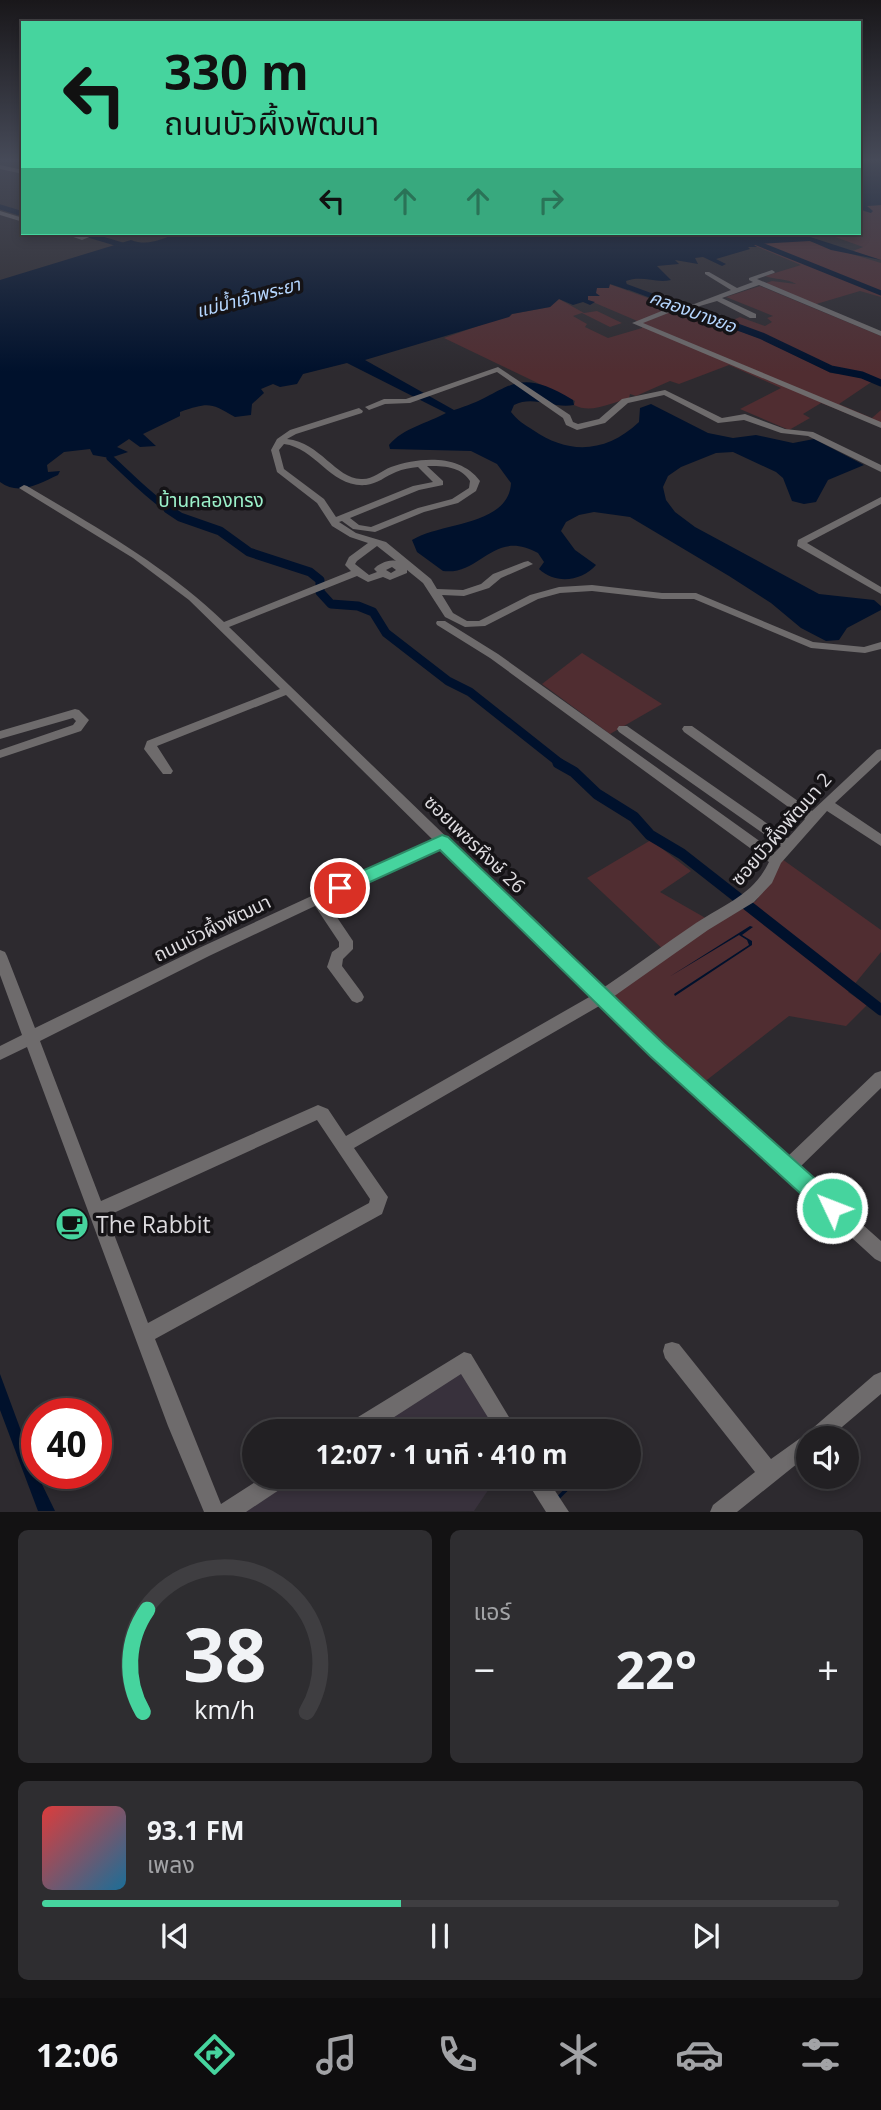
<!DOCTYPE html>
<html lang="th">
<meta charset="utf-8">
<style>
:root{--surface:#222023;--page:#2e2d30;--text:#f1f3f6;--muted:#a2a3a6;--line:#3f3e41;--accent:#46d49e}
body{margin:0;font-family:"Open Sans","Noto Sans Thai",sans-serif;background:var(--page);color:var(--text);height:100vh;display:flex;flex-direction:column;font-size:26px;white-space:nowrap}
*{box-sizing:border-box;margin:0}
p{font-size:23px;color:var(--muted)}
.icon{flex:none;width:38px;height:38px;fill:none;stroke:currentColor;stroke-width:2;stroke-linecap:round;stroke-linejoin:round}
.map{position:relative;height:1512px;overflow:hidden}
.drawer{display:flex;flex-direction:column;gap:18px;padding:18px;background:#131213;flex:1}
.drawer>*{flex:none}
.top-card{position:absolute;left:21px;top:21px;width:840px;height:214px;border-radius:0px;box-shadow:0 4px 10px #0003,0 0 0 2px var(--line);background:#46d49e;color:#111;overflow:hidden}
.controls{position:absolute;left:796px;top:1426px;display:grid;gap:14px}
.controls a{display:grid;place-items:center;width:63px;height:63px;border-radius:50%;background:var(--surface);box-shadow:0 4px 10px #0003,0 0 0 2px var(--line);font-size:35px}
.speed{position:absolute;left:21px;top:1398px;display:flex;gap:14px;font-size:35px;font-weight:700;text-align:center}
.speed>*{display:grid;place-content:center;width:91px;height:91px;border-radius:50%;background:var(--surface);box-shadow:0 4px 10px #0003,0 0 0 2px var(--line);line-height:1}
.speed .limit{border:10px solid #d22;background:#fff;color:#111}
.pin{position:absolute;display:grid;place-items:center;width:60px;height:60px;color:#fff;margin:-30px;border:4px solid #fff;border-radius:50%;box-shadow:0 2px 7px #0007}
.me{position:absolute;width:77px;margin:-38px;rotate:313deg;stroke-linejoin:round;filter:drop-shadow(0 0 5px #0008)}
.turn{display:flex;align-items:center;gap:24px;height:147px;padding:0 28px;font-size:32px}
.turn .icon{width:91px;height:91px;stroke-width:2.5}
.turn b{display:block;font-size:49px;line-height:60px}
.lanes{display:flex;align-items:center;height:66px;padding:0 28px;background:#0003;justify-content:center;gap:35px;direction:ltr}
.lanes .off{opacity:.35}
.big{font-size:52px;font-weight:700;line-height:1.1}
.drawer .tile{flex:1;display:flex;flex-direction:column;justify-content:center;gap:10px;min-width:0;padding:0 24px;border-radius:10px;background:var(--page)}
.drawer .dial{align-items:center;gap:0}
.dial svg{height:182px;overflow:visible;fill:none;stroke:var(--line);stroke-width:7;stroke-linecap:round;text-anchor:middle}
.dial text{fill:var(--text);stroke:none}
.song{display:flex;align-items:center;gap:21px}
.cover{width:84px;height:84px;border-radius:10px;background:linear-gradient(135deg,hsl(0 70% 55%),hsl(200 70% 35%))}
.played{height:7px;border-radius:4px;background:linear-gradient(90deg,var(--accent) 45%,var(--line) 45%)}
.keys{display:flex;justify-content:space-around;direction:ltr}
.heat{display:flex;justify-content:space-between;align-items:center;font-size:38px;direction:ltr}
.drawer .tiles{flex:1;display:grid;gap:18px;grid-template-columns:1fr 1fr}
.tile:last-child{grid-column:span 2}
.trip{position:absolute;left:242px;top:1419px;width:399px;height:70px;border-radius:35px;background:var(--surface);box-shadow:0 4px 10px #0003,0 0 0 2px var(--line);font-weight:700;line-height:70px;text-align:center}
.dock{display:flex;height:112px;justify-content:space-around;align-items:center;background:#0e0d0e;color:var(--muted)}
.dock .icon{width:49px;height:49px}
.dock .current{color:var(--accent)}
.dock b{font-size:32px;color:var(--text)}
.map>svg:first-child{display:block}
</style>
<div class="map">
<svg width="881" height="1512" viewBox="0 0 881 1512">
<rect width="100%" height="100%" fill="#2d2a2f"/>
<!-- built -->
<g fill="#38313c">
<polygon points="462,1370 499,1432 367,1432"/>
<polygon points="298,1477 497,1477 474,1511 245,1512"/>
</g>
<!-- green -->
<g fill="#502d31">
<polygon points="881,205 881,260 853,251 863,247 824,233 859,233 859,210 871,213 866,206"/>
<path d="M774 241H809L881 263V297L860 291 813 305 763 284 772 281 796 284C786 278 775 280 765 276L801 265 753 245Z"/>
<path d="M609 284 762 339 831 373 859 376 873 381 839 404 872 418 881 410V427L821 403 803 414 810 418 789 430 740 409 781 388 729 365 679 384 670 381 636 396 630 394 629 398C611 403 591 414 574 405L575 401 444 338 512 314 550 307 559 299 584 313 597 311 622 323 610 327 582 313 573 316 587 324 585 327 608 338 642 328V324L635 320 588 300V296L596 293V288Z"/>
<polygon points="760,286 881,336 881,381 861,373 837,369 787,345 728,322 740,317 765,326 772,322 767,318 773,316 726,297"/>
<polygon points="582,653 662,704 610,734 542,684"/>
<polygon points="651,840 691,871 660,892 716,924 756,901 782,859 881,930 881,952 848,992 867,1005 846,1026 789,1016 703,1083 610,997 669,955 587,878"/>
</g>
<!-- water -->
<g fill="#00112c">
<polygon points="859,160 881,160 881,205 867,206 873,211 871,213 859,209"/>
<path d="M178 233H798L881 260 831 250 810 241 757 244 754 245 757 247H748L750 249 716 259 726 264 722 266 703 257 695 258 698 264 675 260 679 264 657 266 671 280C656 284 643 275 626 281L628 290 610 284 609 288H597L596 293 600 296H588V300L595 302 590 305 583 302 573 305 559 299 550 307 512 314 509 317 365 360 454 410C510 394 512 362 573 400L574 405C553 409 534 395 514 405L511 412C517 420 525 425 533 430 569 455 606 453 639 422L640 408 651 404 708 433 733 438 756 435 793 443 814 439 864 465 828 480 816 502 804 504 792 501 783 478 776 472 733 452 716 453 681 467 668 476 663 487 666 500 675 512 695 527 819 594 874 600 881 606V610L847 628 839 640 826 641 801 628 771 603 729 576 630 517 594 512 579 515 566 522 561 531 575 550 596 565C582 581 556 585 539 569L544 562 538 553C493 528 481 576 443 571L417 552 412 540C441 522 509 526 511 483L497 464 471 451 390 449 389 445C403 428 428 423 446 413L347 363 303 374 297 384 280 387 273 384 261 389 264 393 252 404 251 415 235 417C210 403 210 402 180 412V416L143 434 156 446 140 447 129 439 117 447 128 452 110 458 93 455 90 449 64 452 47 465 48 472 60 471 58 475C38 484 19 496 0 482V280L131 240C149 247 163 238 178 233Z"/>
<polygon points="750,926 753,927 742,935 752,941 752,945 675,996 674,994 749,945 747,940 739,935 669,977"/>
<polygon points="0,1374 37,1474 55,1511 38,1511 0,1410"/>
</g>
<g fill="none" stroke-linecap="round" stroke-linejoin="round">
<!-- stream -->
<polyline stroke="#00112c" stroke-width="3.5" points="557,1499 566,1490"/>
<!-- canal-far3 -->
<g stroke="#00112c" stroke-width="5">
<polyline points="0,207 23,214"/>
<polyline points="82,233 132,248"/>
<polyline points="732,233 881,293"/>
<polyline points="617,283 701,314"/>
</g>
<!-- canal-far2 -->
<g stroke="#00112c" stroke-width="7">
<polyline points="697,312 762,336 831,369 862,375 881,383"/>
<path d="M110 458C132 478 146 494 171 511"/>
</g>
<!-- canal-far1 -->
<polyline stroke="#00112c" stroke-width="9" points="168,509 180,517 220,531 249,552 310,572 320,580 320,592 331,604 358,606 373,612 386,633 448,681 470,692 561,764"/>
<!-- canal -->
<polyline stroke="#00112c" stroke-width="11" points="558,763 574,772 597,794 634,817 650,835 682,854 881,1010"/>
<!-- minor -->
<g fill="#6e6b6c" fill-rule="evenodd">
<polygon points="0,165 23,170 23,174 0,169"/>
<polygon points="0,211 23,218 23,222 0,215"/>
<polygon points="62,233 82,236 90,233 99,233 82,240"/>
<polygon points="157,233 164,233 167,236 162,237"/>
<polygon points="772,270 775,272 774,273 757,279 881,331 881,336 759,285 722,298 756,314 756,318 750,318 717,301 693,308 689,306 731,290 705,274 705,272 709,272 737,288 753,282 749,280 749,278"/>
<polygon points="669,308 676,310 643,323 881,422 881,428 632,323"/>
<polygon points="498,367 570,415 573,422 578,424 599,419 622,399 665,390 722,418 745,414 785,429 813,432 881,465 881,472 808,436 781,433 744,420 718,423 664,395 628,403 605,423 577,430 566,425 563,418 497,372 410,403 385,404 369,410 365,407 384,399 406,399"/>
<path d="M359 408 363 411 362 413 296 434 287 439C321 443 335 478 361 479 372 480 381 471 391 467 420 457 460 454 480 481L476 491 458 503 424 512 375 532 353 529 342 521 339 522 356 533 386 542 431 579 437 589 463 590 481 584 493 574 524 562 528 561 533 564 501 578 489 588 464 596 442 595 453 613 467 621H479L530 595 559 587 592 585 662 593H696L813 642 864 647 881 642V649L865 653 811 648 694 599H662L592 591 560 593 538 599 485 626 465 627 445 617 423 583 407 570V573L390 580 383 577 368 582 357 576 229 627 603 988C634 967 665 944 696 923 725 904 753 895 769 862L490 658 437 625 436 623 437 621H445L498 654 775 852 781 846 619 732 617 729 619 726H627L788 838 805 819 684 732 682 729 684 726H692L812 811 877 750 881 749V760L835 803 881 834V846L827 811 781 863 772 883 754 902 708 930 613 997 662 1045 787 1157 875 1073 881 1071V1088L799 1168 881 1241V1262L875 1259 652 1055 601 1005 354 1148 388 1197 382 1214 155 1339 221 1504 263 1477H291L288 1484 246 1512H204L168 1426 27 1047 0 1060V1046L22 1035 0 975V950L5 952 7 956 35 1028 199 948 433 840 286 695 157 746 173 771 171 774H163L144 749 147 741 280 689 189 600 133 558 19 488 24 485 27 486C96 527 166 566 224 622L351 571 345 565 349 557 368 543 350 537 332 526 317 503 277 472 271 450 277 439 290 430ZM284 444C316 448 331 488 366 485 377 484 386 476 396 472 403 469 410 468 418 467L433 482 413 486 336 517 324 499 284 469 279 450ZM427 466C444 466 460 466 470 481L469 488 452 499 418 508 371 527 359 525 350 518 419 490 443 485V481ZM377 546 396 561C389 559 378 564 374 569L377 572 369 575 355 564 357 561ZM392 567 396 570 391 573 386 570ZM441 847 591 996 346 1136 328 1109 318 1105 101 1201 40 1041 209 956 315 906 339 942V947L332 952 327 967 352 1001 357 1003 362 1001 364 997 362 993 342 966 343 959 353 949V941L326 901ZM317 1120 370 1199 369 1203 148 1323 107 1216Z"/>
<polygon points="881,497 881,504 807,543 881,587 881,594 797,546 798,540"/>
<polygon points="75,709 79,710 89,720 81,731 0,758 0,750 73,725 76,721 73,718 0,739 0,731"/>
<polygon points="672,1342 679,1344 771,1459 806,1434 874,1375 881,1372 881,1394 829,1438 808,1438 808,1455 737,1512 710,1512 713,1505 755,1472 665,1358 663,1351 665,1344"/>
<polygon points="464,1352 471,1354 518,1432 497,1432 461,1374 371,1432 342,1432 345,1425"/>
<polygon points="524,1477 546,1477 569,1512 546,1512"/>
</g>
</g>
<!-- sky -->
<linearGradient id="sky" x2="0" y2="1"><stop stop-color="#19171a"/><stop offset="0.43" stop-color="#464a58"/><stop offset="1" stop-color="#464a58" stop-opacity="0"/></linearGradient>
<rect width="881" height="372" fill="url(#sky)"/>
<!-- route -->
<polygon fill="#46d49e" stroke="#2e8a67" stroke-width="2" points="442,835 448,837 664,1044 839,1200 843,1208 839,1215 832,1219 824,1215 650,1056 440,850 346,893 333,893 331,888 333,884"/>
<!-- icons -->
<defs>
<symbol id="cafe-disc" viewBox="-11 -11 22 22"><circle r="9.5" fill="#46d49e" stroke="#151316"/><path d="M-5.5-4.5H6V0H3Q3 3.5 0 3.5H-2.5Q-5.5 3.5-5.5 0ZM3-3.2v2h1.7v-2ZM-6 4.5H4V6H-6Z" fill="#111"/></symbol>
</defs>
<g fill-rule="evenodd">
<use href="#cafe-disc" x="53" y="1205" width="38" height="38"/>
</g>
<g text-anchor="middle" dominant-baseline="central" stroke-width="7" stroke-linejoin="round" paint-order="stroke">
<!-- far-water labels -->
<g font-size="18" font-style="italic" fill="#b5d6fe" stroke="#151316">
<text transform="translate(248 297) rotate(-15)">แม่น้ำเจ้าพระยา</text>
<text transform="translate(693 311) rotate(20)">คลองบางยอ</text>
</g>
<!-- far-quarter labels -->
<g font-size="19" fill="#9cf2cb" stroke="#151316">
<text x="211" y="500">บ้านคลองทรง</text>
</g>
<!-- street labels -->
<g font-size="19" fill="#dddbdf" stroke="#151316">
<text transform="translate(781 829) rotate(-49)">ซอยบัวผึ้งพัฒนา 2</text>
<text transform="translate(475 844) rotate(44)">ซอยเพชรหึงษ์ 26</text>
<text transform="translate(212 928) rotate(-26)">ถนนบัวผึ้งพัฒนา</text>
</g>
<!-- near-poi labels -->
<g font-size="23" fill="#dddbdf" stroke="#151316" text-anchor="start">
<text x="96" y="1224">The Rabbit</text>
</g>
</g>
</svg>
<div class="controls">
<a><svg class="icon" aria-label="sound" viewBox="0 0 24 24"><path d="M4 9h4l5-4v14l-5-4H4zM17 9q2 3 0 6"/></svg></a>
</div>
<div class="speed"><div class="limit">40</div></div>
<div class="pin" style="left:340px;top:888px;background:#d93025"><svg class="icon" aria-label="arrive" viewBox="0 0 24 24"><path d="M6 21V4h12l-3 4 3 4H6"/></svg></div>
<svg class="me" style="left:832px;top:1208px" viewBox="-20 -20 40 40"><circle r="17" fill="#46d49e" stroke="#fff" stroke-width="3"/><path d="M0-11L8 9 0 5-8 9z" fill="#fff"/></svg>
<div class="trip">12:07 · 1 นาที · 410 m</div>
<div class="top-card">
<div class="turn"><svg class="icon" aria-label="left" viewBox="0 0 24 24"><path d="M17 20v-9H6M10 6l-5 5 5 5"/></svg><div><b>330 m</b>ถนนบัวผึ้งพัฒนา</div></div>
<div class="lanes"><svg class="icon" aria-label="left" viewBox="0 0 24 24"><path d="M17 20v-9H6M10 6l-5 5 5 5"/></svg><svg class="icon off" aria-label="ahead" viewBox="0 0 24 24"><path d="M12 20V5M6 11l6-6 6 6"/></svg><svg class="icon off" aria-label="ahead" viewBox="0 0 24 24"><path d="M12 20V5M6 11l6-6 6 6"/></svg><svg class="icon off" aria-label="right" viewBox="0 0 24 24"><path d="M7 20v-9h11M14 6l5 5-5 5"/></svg></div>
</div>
</div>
<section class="drawer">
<div class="tiles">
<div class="tile dial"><svg viewBox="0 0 100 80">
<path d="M14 69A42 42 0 1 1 86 69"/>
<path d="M14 69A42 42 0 0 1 16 24" stroke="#46d49e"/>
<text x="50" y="56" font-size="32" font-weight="700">38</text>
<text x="50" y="72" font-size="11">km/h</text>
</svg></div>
<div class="tile"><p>แอร์</p>
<div class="heat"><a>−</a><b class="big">22°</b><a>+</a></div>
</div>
<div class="tile">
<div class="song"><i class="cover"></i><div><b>93.1 FM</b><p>เพลง</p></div></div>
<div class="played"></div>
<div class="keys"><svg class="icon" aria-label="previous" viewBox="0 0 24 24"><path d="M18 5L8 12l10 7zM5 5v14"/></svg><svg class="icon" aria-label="pause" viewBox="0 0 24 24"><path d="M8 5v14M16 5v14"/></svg><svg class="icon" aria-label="next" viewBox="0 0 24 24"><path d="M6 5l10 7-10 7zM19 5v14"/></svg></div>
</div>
</div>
</section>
<nav class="dock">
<b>12:06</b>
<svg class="icon current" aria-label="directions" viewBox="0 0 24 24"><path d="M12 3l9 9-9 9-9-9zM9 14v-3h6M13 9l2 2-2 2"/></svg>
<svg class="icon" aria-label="music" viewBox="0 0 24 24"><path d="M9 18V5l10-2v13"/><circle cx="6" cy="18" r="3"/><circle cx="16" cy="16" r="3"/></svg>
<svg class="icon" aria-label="phone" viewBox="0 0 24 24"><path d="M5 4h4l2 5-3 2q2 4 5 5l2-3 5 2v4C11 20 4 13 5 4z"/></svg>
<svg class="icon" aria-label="climate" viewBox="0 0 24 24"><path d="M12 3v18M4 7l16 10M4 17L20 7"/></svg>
<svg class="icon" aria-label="car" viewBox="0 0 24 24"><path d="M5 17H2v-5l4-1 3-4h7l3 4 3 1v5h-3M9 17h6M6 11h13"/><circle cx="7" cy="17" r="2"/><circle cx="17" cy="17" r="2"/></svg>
<svg class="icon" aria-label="filters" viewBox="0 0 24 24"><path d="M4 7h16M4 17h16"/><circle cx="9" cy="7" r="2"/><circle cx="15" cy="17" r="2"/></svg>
</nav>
